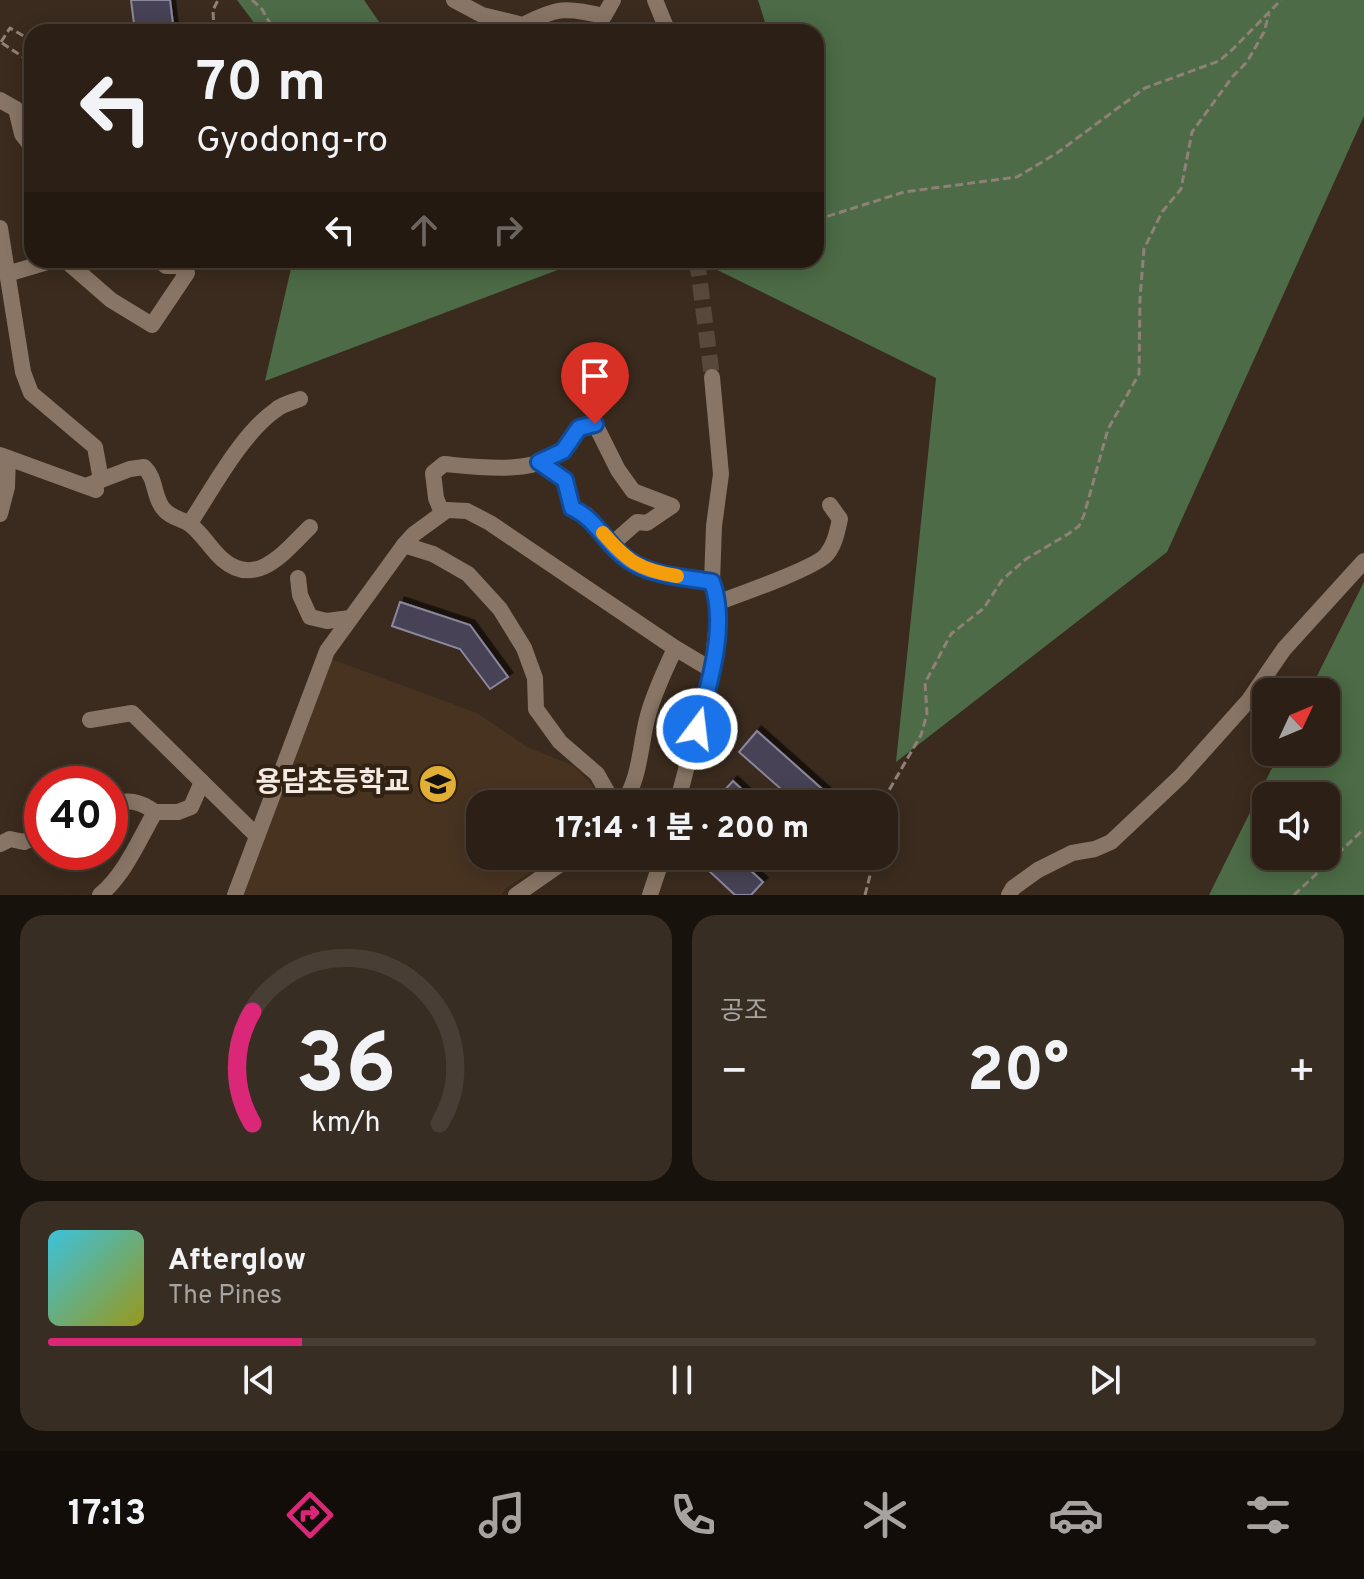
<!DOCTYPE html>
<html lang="ko">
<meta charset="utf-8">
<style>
:root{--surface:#2c2016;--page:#382d23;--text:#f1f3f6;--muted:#a6a3a1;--line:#483e35;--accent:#db2777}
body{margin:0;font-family:Overpass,"Noto Sans KR",sans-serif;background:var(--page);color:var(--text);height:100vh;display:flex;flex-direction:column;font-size:30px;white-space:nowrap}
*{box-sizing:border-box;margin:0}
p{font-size:26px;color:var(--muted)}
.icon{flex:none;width:44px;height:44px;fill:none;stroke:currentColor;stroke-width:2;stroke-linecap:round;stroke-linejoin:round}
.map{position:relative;height:895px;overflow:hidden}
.side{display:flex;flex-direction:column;gap:20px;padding:20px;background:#18120c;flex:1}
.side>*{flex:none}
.guide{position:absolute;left:24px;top:24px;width:800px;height:244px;border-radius:24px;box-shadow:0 4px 20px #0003,0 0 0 2px var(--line);background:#2c2016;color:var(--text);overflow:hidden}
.needle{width:52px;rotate:46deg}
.fabs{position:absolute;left:1252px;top:678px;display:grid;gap:16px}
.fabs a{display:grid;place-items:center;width:88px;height:88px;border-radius:16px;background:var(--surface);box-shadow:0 4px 20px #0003,0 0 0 2px var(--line);font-size:40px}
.speed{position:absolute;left:24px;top:766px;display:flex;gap:16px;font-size:40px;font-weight:700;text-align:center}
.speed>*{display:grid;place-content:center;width:104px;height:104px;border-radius:50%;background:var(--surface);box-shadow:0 4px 20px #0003,0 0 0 2px var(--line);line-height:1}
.speed .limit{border:12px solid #d22;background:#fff;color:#111}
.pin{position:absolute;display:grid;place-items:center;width:68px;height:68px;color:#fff;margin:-82px -34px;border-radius:50% 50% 50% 0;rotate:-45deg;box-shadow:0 0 8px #0007}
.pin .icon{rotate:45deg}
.me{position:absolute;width:88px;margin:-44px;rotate:15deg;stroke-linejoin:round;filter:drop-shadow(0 0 6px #0008)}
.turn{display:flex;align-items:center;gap:28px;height:168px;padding:0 40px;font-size:36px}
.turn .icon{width:104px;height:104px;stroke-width:2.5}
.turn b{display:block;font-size:56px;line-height:68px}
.lanes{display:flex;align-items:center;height:76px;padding:0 40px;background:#0003;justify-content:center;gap:40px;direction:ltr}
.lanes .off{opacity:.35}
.big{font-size:60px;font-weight:800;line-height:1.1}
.side .widget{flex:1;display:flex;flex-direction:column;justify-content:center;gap:12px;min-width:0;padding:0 28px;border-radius:24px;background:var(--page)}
.side .dial{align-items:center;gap:0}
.dial svg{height:208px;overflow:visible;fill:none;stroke:var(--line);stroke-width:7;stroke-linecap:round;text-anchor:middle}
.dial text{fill:var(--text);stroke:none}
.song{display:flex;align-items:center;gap:24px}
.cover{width:96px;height:96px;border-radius:12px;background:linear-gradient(135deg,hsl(190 70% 55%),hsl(60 70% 35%))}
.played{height:8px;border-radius:4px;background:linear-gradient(90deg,var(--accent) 20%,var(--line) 20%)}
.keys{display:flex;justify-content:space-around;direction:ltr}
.heat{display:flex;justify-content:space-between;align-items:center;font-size:44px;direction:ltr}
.side .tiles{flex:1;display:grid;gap:20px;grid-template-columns:1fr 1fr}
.widget:last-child{grid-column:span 2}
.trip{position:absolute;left:466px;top:790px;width:432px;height:80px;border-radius:24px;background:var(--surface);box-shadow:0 4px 20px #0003,0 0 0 2px var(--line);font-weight:800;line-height:80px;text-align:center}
.menu{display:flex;height:128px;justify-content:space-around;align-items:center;background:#120d09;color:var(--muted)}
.menu .icon{width:56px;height:56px}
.menu .selected{color:var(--accent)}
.menu b{font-size:36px;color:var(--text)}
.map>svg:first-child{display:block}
</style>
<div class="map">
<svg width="1364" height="895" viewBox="0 0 1364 895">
<defs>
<filter id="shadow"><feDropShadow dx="4.5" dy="-4.5" stdDeviation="0" flood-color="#0009"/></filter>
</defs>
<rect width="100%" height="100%" fill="#3b2b1e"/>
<!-- built -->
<polygon fill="#483321" points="331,659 477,713 527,747 574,766 609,803 480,804 480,856 557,856 507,887 501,895 243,895"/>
<!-- forest -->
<g fill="#4c6b46" fill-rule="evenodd">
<polygon points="237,0 364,0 386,32 261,32"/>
<polygon points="758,0 1364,0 1364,116 1167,552 896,762 936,378 697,260 816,260 816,32 768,32"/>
<polygon points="293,260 584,260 265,381"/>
<path d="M1364 582V895H1209L1280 752H1326V692H1309ZM1266 796H1326V856H1266Z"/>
</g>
<!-- building -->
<g fill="#464255" stroke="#8b879d" stroke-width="2" filter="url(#shadow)">
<polygon points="131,0 170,0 174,32 135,32"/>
<polygon points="400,602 470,625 508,677 490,689 460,649 392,626"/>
<polygon points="757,731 839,804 798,804 739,752"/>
<polygon points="733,781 758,804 712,804"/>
<polygon points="693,856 735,856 763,882 751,895 735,895"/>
</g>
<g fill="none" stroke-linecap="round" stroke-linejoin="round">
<!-- minor-tunnel -->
<polyline stroke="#57483b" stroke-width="16" stroke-dasharray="16 8" stroke-linecap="butt" points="697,260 712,377"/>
<!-- path -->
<g stroke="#8f8176" stroke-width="3" stroke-dasharray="8 4" stroke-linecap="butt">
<polyline points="252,0 262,9 275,32"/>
<polyline points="73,32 84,29 106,32"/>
<polyline points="214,32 213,10 218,0"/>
<polyline points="1,42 10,28 32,41"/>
<polyline points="2,43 32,63"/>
<polyline points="816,220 904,192 1017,177 1057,153 1145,88 1219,61 1232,50 1281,0"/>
<polyline points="884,813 888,792 921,735 927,714 925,683 951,634 984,608 1002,580 1026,559 1068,534 1079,526 1084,515 1108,429 1139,374 1140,298 1144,249 1162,212 1181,189 1192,132 1233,76 1247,62 1264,32 1269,14"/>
<polyline points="865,895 875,856"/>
<polyline points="1294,895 1364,829"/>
</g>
<!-- minor -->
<g stroke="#887565" stroke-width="16">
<path d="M454 0 482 15 523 25C557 7 567 7 604 16L613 0"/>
<polyline points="655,0 668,32"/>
<polyline points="0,100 16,109 22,134 32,147"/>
<polyline points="0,228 23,372 31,393 95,447 101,480 86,486"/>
<polyline points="65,260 111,300 152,325 187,273 178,266 166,266 160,260"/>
<polyline points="7,274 54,260"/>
<polyline points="0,455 96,490"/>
<path d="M101 480 130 469 144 467C156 478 153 494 162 507 170 519 183 518 192 526 203 535 211 549 222 559 257 590 286 550 310 527"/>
<path d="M442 513 436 498 433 473 444 464C477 467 539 476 565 448 570 442 574 434 579 428L595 424 618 470 633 491 672 506 647 523 637 522 612 544 587 515 572 508 565 480 539 462"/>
<polyline points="0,514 7,487 8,458"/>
<path d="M190 523C213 488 242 433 277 409 283 404 293 402 300 399"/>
<path d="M612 544C640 574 672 576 712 582"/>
<polyline points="404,545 433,554 468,574 500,609 524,648 535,678 536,709 560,742 597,774 614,804"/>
<polyline points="298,578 300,595 310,617 327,621 350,618"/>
<path d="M719 602C738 595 818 567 827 554 835 544 837 532 840 519L830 505"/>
<polyline points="90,720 132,713 257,836"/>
<path d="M622 804C640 781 640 746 647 719 653 694 665 671 675 648"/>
<polyline points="677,804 712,670 719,602 712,582 714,526 721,474 712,377"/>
<path d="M110 806C127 798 140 801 155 812"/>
<polyline points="0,844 10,839 24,842 30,839"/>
<path d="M100 895C125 874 139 840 155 812H178L191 807 202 782"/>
<polyline points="235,895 327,651 404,545 414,534 447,510 467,511 490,523 675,648 712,670"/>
<polyline points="516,895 572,856"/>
<polyline points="650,895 663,856"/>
<polyline points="1009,895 1013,888 1038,870 1072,853 1095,849 1111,842 1181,776 1249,700 1284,649 1364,561"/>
</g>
</g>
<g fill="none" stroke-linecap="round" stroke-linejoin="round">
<defs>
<path id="route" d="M595 424 579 428 563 451 539 462 565 480 572 508C598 520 605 544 627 559 650 576 684 577 712 582 728 625 709 685 697 729"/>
</defs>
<!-- route casing -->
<use href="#route" stroke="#114b97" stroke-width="20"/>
<!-- route -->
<use href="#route" stroke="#1a73e8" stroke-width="14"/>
<!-- slow -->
<path stroke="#f59e0b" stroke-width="14" d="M603 533C627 561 639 570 677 576"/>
</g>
<!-- icons -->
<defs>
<symbol id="school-disc" viewBox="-11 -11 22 22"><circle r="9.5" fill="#e1af34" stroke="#312214"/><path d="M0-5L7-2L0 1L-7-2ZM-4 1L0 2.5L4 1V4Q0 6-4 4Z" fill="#111"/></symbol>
</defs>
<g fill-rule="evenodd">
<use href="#school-disc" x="416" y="762" width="44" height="44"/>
</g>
<g text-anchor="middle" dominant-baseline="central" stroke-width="8" stroke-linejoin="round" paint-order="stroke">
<!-- poi labels -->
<g font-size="28" font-weight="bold" fill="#f4eae1" stroke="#312214" text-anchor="end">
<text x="410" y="784">용담초등학교</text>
</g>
</g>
</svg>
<div class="fabs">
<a><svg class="needle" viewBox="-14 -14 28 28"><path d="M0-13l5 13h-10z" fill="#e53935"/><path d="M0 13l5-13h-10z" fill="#a6a3a1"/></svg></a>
<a><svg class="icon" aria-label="sound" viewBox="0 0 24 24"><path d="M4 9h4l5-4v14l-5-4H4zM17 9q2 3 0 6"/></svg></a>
</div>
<div class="speed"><div class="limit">40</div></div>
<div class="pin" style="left:595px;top:424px;background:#d93025"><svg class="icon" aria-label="arrive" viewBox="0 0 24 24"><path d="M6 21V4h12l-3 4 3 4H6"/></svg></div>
<svg class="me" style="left:697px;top:729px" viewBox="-20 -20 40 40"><circle r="17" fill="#1a73e8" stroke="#fff" stroke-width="3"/><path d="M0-11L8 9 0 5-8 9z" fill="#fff"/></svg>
<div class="trip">17:14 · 1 분 · 200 m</div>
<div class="guide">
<div class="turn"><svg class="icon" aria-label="left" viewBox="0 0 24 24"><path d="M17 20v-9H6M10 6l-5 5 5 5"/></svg><div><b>70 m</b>Gyodong-ro</div></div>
<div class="lanes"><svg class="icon" aria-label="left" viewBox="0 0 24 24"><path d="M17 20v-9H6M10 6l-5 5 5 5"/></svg><svg class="icon off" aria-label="ahead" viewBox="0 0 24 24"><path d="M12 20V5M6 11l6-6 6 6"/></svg><svg class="icon off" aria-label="right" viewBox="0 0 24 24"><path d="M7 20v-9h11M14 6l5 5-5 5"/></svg></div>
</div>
</div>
<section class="side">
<div class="tiles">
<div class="widget dial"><svg viewBox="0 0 100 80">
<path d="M14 69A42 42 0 1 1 86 69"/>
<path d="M14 69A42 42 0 0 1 14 26" stroke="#db2777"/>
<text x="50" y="56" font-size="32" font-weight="700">36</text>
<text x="50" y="72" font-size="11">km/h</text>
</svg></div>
<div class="widget"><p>공조</p>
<div class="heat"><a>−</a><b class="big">20°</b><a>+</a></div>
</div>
<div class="widget">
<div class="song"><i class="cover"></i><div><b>Afterglow</b><p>The Pines</p></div></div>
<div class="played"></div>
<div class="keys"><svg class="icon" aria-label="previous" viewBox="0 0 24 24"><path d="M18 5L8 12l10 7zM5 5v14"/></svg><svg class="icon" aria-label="pause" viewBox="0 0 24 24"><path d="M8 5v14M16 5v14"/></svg><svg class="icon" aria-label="next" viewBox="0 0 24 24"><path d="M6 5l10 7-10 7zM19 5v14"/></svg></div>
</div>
</div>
</section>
<nav class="menu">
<b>17:13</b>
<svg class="icon selected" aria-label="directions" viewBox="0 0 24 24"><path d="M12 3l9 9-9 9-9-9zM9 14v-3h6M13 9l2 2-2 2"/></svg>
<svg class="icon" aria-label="music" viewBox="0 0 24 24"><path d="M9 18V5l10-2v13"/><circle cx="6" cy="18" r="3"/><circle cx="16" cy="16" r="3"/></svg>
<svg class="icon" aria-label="phone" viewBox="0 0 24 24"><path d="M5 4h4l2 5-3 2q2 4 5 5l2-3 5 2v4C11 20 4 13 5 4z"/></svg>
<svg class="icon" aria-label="climate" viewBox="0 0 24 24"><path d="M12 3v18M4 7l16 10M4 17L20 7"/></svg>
<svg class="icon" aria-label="car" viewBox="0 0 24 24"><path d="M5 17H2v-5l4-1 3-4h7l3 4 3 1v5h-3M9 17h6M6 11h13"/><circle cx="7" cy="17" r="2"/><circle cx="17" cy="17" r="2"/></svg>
<svg class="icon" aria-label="filters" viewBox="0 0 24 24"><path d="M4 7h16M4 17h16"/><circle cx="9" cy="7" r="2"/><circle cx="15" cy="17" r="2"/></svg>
</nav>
